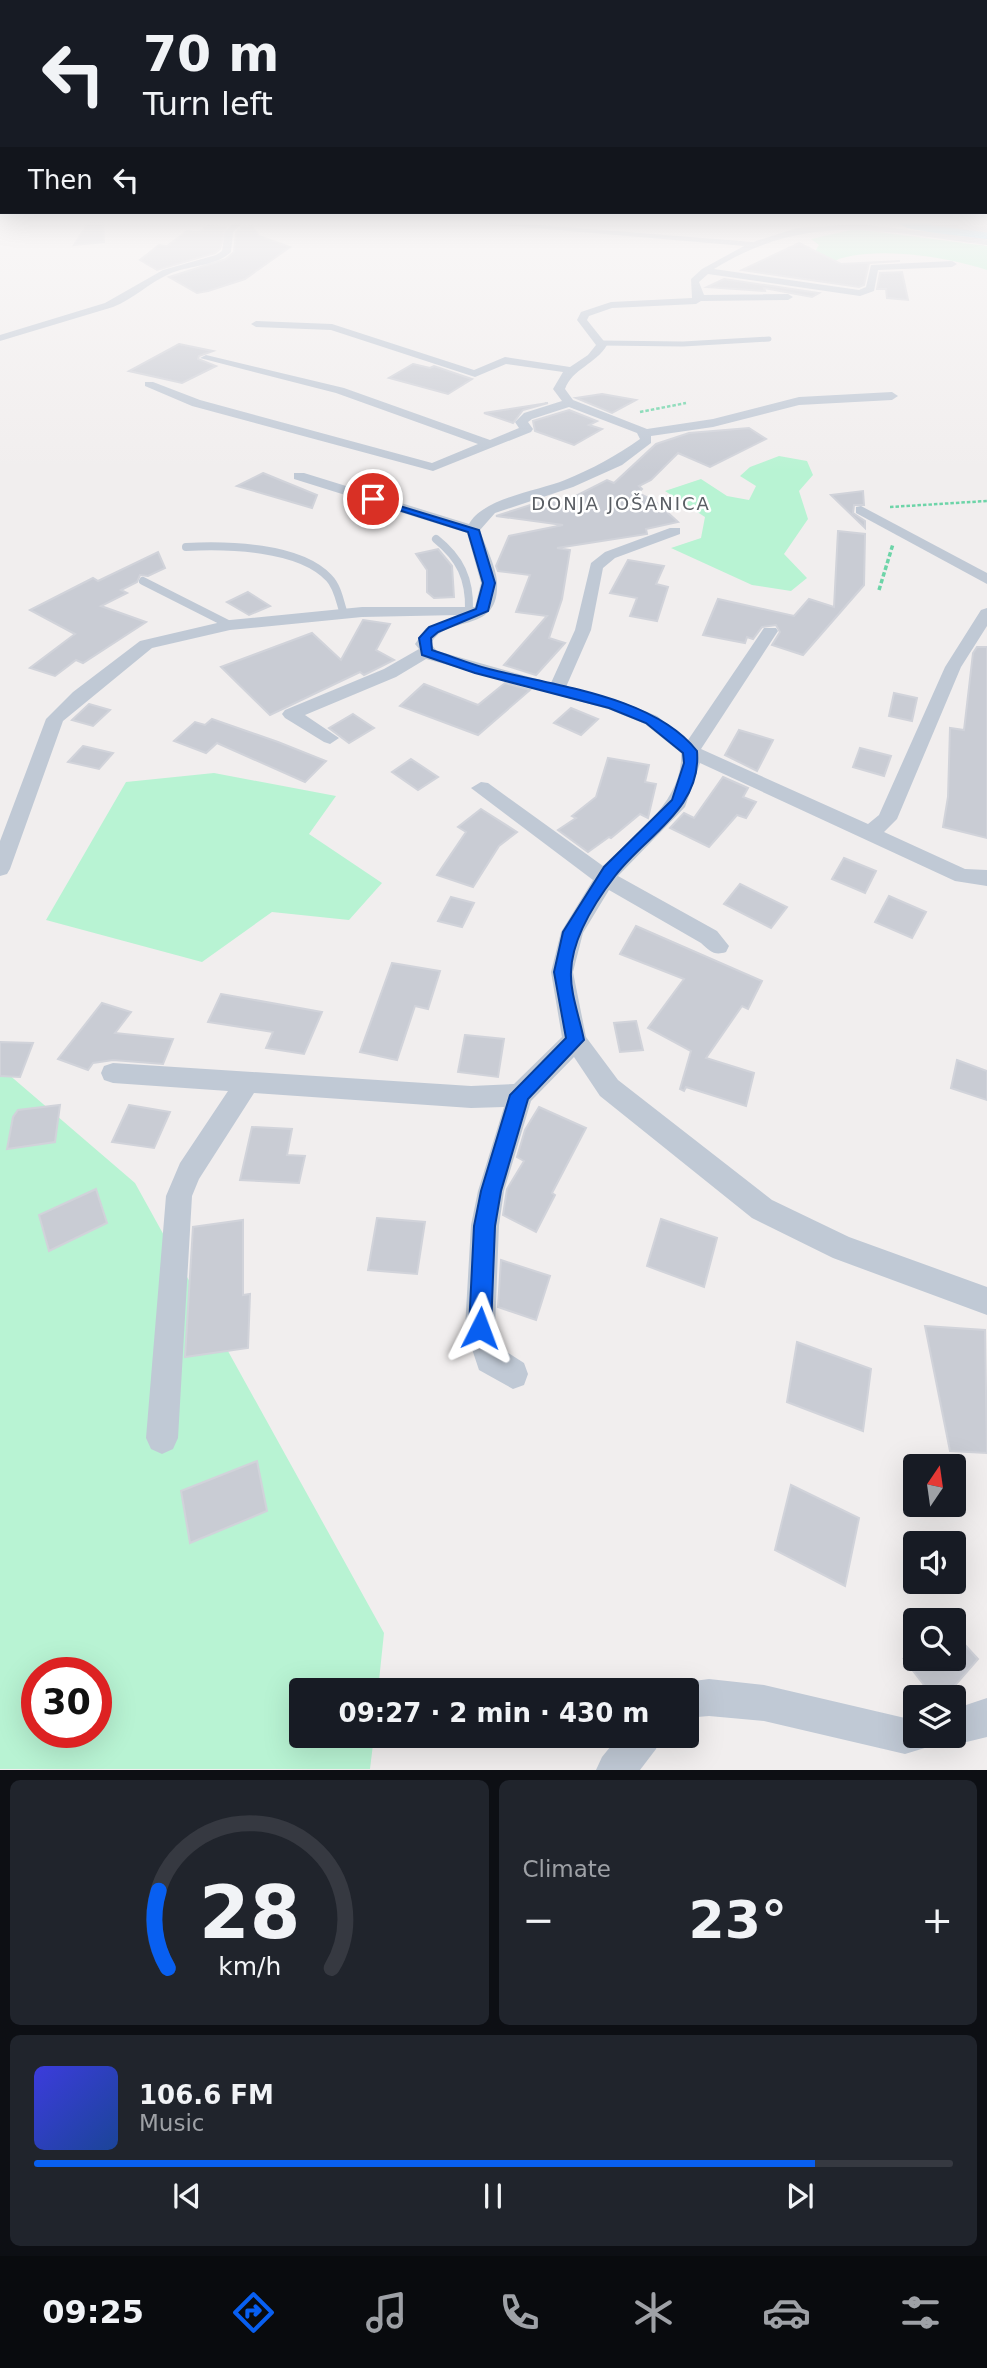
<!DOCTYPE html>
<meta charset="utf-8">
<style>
:root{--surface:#171b24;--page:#20242c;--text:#f1f3f6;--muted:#9ea1a6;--line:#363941;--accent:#085ff1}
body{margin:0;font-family:"DejaVu Sans",sans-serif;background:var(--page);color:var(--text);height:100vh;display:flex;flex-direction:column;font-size:26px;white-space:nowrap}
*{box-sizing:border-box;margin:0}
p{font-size:23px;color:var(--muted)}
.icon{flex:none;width:38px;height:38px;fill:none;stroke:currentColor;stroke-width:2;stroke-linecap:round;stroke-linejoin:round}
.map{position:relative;height:1770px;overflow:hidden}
.panel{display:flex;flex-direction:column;gap:10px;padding:10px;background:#0d0f14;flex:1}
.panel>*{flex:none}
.top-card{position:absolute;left:0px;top:0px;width:987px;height:214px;box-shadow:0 7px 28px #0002;background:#171b24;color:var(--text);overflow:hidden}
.needle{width:46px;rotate:13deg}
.tools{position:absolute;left:903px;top:1454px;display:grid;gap:14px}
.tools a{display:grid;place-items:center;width:63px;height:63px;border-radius:7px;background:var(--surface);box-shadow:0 7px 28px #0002;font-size:35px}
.speed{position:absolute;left:21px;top:1657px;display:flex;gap:14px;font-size:35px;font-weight:700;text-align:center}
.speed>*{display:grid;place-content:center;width:91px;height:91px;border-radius:50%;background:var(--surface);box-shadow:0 7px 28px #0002;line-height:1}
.speed .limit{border:10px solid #d22;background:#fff;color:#111}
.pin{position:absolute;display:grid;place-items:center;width:60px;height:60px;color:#fff;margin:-30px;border:4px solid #fff;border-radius:50%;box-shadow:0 2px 7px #0007}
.me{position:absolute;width:77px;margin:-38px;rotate:3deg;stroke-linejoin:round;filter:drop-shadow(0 0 5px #0008)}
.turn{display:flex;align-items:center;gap:24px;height:147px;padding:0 28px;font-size:32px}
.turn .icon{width:91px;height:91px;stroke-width:2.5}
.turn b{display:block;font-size:49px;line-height:60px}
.then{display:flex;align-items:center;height:66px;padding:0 28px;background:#0003;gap:14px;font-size:26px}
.big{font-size:52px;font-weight:700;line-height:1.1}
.panel .widget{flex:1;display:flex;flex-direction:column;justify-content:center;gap:10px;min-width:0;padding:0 24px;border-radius:10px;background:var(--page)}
.panel .dial{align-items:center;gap:0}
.dial svg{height:182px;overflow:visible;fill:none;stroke:var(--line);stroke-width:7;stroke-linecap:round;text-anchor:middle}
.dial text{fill:var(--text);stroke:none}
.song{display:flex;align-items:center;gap:21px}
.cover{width:84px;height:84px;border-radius:10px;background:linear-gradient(135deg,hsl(240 70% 55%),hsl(220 70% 35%))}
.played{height:7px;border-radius:4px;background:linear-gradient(90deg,var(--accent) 85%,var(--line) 85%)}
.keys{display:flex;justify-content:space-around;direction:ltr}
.heat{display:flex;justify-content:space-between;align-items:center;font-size:38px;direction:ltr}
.panel .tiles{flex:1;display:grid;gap:10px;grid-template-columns:1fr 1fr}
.widget:last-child{grid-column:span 2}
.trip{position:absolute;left:289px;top:1678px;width:410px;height:70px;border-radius:7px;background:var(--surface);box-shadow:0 7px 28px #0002;font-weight:700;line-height:70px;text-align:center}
.menu{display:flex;height:112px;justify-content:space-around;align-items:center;background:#090b0e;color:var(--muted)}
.menu .icon{width:49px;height:49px}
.menu .selected{color:var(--accent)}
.menu b{font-size:32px;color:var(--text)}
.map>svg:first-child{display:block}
</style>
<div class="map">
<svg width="987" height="1770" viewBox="0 0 987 1770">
<rect width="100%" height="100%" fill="#f1eeee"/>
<!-- green -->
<g fill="#b8f3d3" fill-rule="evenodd">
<path d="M855 229 987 246V270C948 257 882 247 842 258 834 260 826 268 819 272L814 253 819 245 811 239Z"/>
<polygon points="779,456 807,461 813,475 799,491 808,519 784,554 807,578 791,591 752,585 671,548 701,538 705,517 665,491 701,479 727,496 749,500 756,486 740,476 750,467"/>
<polygon points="214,773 336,796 309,834 382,883 349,920 272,912 202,962 46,920 126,782"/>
<path d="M0 1067 135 1183 384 1633 378 1690H301V1736H374L370 1769H0ZM37 1673H96V1732H37Z"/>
</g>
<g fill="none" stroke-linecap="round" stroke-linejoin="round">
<!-- river -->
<polygon fill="#81d4f4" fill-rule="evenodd" points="898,223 938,223 987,231 987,243 907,228"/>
</g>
<!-- building -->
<g fill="#c9ccd4" stroke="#d1d3da" stroke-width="2">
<polygon points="88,223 103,223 104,242 74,245"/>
<polygon points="207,226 226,227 220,249 215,253 157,270 140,260 159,245 167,246 187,231 199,232"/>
<polygon points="252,226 259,236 290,247 245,279 208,291 197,293 169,277 226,259 234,252 236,233 242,227"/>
<polygon points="799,243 841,264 900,261 869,263 864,285 859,287 742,270"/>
<polygon points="902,272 908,300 887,298 886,289 877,289 880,273"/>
<polygon points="724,279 819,293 812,297 764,288 765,291 707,287"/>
<polygon points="179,344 213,351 199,356 198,359 216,366 182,383 129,371"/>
<polygon points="413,364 430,368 434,366 472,379 448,394 389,378"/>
<polygon points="602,394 636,400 612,413 576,398"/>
<polygon points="548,403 523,410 513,423 484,413"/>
<polygon points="569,410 597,421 589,425 602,429 574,445 535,431 533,421"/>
<polygon points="749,428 766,439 710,467 678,453 651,480 639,486 642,489 638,493 655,501 678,522 646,529 647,534 557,548 570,550 562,599 549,638 565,643 536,675 504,665 547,616 516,612 530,575 498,571 496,566 509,536 563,525 496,516 549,499 558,505 607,480 614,483 656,444 689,433"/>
<polygon points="263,473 317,495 312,508 237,486"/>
<polygon points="863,491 864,505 854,505 853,513 865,521 865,528 831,495"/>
<polygon points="838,531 865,534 864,585 803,655 772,645 780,632 776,625 762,627 753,639 747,637 745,643 703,635 718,599 794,616 809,599 834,607"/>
<polygon points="438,549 452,566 454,597 434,598 427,592 427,570 416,554"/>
<polygon points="158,552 165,568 148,576 140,575 137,582 121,590 127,593 101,606 146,622 83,663 76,660 55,676 30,668 75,634 30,610 93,578 98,581"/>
<polygon points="628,560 664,566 656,584 668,587 657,621 630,616 637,598 610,593"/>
<polygon points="248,592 270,606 249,615 227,602"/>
<polygon points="363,620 390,624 376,650 394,660 364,675 360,672 270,715 221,667 312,633 341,660"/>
<polygon points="977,647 987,647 987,838 943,827 948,797 950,728 964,730 973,653"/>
<polygon points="505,683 530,690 478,735 400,706 424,684 478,705"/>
<polygon points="894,693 917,698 912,721 889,716"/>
<polygon points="89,704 110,710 93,726 72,720"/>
<polygon points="571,708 598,719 581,735 554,723"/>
<polygon points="353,714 374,728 349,743 329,728"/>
<polygon points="212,719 278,742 326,761 305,782 217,743 206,753 174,741 195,722 205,725"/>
<polygon points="739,730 773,740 757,771 725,755"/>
<polygon points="83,746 113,753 99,769 68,762"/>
<polygon points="860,748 891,756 884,776 853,767"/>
<polygon points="608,758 649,765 645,782 656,784 648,818 640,814 611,838 609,837 588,852 558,830 576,818 572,816 596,797"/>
<polygon points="411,759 438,777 418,790 392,772"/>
<polygon points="723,777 748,788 743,797 756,802 746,818 737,815 709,847 670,828 684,813 694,818"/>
<polygon points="481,809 517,832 499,846 473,887 437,875 466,832 458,827"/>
<polygon points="844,858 876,871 865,893 832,879"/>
<polygon points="740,884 787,907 771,928 724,904"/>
<polygon points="889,896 926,912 912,938 875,922"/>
<polygon points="451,897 474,903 462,927 438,921"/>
<polygon points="636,926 762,981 748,1009 742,1006 706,1058 754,1073 746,1106 686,1087 684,1091 680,1089 691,1051 648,1028 684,979 620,954"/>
<polygon points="392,963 440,971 428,1009 415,1006 397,1060 360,1052"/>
<polygon points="221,994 322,1012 304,1054 266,1048 273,1032 208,1022"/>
<polygon points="102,1003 131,1012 115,1033 173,1039 163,1064 113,1060 93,1063 88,1070 58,1059"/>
<polygon points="636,1021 643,1050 620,1052 614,1023"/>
<polygon points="465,1035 504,1039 498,1077 458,1072"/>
<polygon points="0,1042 33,1043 20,1077 0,1076"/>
<polygon points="957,1060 987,1071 987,1100 951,1088"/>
<polygon points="60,1105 55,1142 7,1149 13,1117 18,1110"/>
<polygon points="129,1105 170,1112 154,1148 112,1142"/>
<polygon points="539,1107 586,1128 552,1193 555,1195 536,1232 503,1215 507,1189 524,1161 517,1157 525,1130"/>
<polygon points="252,1127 292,1129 287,1155 305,1156 299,1183 240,1180"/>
<polygon points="96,1189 107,1223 49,1251 39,1215"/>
<polygon points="377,1218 425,1222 417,1274 368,1270"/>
<polygon points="661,1219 717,1238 704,1287 647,1266"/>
<polygon points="243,1220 243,1295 250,1294 248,1348 185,1357 193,1227"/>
<polygon points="501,1260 550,1276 536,1320 498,1307"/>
<polygon points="925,1326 985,1330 987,1453 950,1451"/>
<polygon points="797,1342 871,1369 863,1431 787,1402"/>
<polygon points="257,1461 267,1511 190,1543 181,1491"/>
<polygon points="791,1485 859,1518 845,1586 775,1550"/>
<polygon points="954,1633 978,1659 944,1698 934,1698 904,1659 954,1659"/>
</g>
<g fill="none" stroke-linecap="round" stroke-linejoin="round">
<!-- path-far1 -->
<g stroke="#6dd4a8" stroke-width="2.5" stroke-dasharray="3.5 2" stroke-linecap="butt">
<polyline points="640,412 686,403"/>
<polyline points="890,507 987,501"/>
</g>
<!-- path -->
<polyline stroke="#6dd4a8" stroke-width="3.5" stroke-dasharray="4.5 2.5" stroke-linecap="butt" points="879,590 893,544"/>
<!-- lane-far1 -->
<g stroke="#c0c9d5" stroke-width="5">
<polyline points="933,223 987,230"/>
<polyline points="601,343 683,344 769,339"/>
</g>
<!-- lane -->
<g stroke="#c0c9d5" stroke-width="8">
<path d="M436 539C460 558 470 579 469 610"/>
<path d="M186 547C227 545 299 546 329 578 338 587 340 603 344 614"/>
<polyline points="143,581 230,625"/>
</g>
<!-- street -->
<g fill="#c0c9d5" fill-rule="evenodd">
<path d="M234 223H243L233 232 231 252C215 267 189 265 169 274 149 283 133 299 113 307L0 341V335L105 303 163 270 216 255 222 251 225 231Z"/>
<path d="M477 223H514L753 242 797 228 859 224 987 239V245C883 232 810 210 714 269L859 290 866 287 871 265 952 261 957 264 952 267 878 270 874 291 860 296 708 274 699 282 704 295 788 294 793 297 788 300 701 301 696 304 612 308 589 316 587 320 607 345C596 364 572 369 565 389L573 400 647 429 713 419 799 397 892 392 898 396 892 400 799 405 713 427 651 436V443L622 465 573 487 495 513 480 530C485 546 496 566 497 582 500 636 445 613 431 644L437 651 551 683 575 630 591 563 605 552 670 528H680V534L615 558 603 568 591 630 566 687 620 701 657 716 688 740 764 628H776L778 631 701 749 868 824 879 815 945 667 981 610 987 608V626L961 667 897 819 884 832 965 869 987 870V886L955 881 700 763 685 807 618 876 717 931 729 946 726 952C714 956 710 951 701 943L609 890 583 933 573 972 586 1037 618 1080 772 1200 849 1237 987 1287V1315L833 1258 752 1218 600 1096 574 1057 531 1101 504 1191 499 1225 495 1328 502 1349 524 1363 528 1374 524 1385 513 1389 479 1370 465 1328 471 1225 478 1191 504 1107 471 1108 254 1093 199 1179 192 1196 178 1438 173 1449 162 1454 151 1449 146 1438 166 1196 180 1163 228 1091 113 1083 104 1080 101 1073 104 1066 113 1063 471 1086 514 1084 562 1037 551 972 561 932 593 880 471 788 481 782 488 783 603 866C633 836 684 801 681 753L645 724 608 709 426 659 396 677 305 715 339 738 330 744 324 742 285 718 282 714 285 710 384 669 419 649 415 644 426 628 459 615 362 617 230 630 152 648 63 721 10 869 7 874 0 876V841L46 719 73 692 140 641 230 620 362 607H475L481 583 467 533 294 479V473H304L469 524C483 498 538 491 565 480 592 469 616 456 640 439L637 433 569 407 532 419 528 422 533 429 531 432 433 471 192 406 145 386V382H153L200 400 432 463 478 444 336 393 200 358 206 355 344 388 490 440 519 428 515 422 524 413 562 401 553 389 563 372 506 364 475 377 331 330 256 327 251 324 256 321 332 324 474 370 505 357 570 367 588 355 596 345 577 320 581 312 611 302 692 298 691 279 702 269 744 246Z"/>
<polygon points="861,506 987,573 987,584 856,513 856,507"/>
<polygon points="709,1679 764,1685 905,1718 915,1716 915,1736 933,1736 928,1747 905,1754 764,1721 709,1716 686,1718 686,1690 672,1690 673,1687 686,1682"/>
<polygon points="987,1698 987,1737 954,1745 941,1740 939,1736 954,1736 954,1709"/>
<polygon points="619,1736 661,1736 656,1749 640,1770 596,1770 602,1757"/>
</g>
</g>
<!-- sky -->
<linearGradient id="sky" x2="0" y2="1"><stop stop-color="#7fc1ed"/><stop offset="0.47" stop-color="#f9f7f7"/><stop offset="1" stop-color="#f9f7f7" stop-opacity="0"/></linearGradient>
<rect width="987" height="471" fill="url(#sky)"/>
<!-- route -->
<path fill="#085ff1" stroke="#053e9d" stroke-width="2" d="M370 497 479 530 495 583 488 611 438 632 431 638 432 650C451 656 470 664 489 669 554 686 654 696 697 751 702 809 645 836 615 876 595 902 572 938 571 972 570 993 580 1019 584 1040L528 1099 501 1191 495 1226 491 1328 488 1336 480 1339 472 1336 469 1328 474 1226 481 1191 510 1095 566 1038 554 972 563 932 604 867 672 800 684 763 683 753 646 723 609 708 475 673 422 655 419 638 429 627 476 609 483 583 468 532 370 501Z"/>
<g text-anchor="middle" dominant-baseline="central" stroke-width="5" stroke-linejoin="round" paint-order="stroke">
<!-- far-quarter labels -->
<g font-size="18" letter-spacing="2" fill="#5a5e64" stroke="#fff">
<text x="621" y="503">DONJA JOŠANICA</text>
</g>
</g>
</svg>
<div class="tools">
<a><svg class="needle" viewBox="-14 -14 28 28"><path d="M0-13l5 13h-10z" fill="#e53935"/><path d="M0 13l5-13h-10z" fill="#9ea1a6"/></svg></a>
<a><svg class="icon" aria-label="sound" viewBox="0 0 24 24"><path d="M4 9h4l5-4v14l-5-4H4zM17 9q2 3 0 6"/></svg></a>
<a><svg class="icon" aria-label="search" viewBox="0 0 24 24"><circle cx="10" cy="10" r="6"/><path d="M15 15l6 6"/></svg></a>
<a><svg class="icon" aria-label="layers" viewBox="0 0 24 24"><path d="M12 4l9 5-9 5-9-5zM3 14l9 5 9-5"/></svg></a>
</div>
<div class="speed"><div class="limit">30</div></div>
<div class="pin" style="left:373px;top:499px;background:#d93025"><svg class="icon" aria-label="arrive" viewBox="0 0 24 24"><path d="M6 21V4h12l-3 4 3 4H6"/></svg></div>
<svg class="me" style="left:480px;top:1328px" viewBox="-20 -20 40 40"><path d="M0-17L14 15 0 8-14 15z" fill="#085ff1" stroke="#fff" stroke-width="4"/></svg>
<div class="trip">09:27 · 2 min · 430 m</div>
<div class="top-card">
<div class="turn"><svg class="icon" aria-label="left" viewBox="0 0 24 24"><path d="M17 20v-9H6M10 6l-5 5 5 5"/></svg><div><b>70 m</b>Turn left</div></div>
<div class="then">Then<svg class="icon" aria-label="left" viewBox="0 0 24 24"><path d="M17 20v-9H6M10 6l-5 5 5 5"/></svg></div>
</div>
</div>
<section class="panel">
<div class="tiles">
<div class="widget dial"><svg viewBox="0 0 100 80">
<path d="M14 69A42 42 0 1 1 86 69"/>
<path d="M14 69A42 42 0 0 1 10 35" stroke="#085ff1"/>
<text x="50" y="56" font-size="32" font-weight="700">28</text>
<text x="50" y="72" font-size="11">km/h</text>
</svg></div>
<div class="widget"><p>Climate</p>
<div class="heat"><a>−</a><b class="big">23°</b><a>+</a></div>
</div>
<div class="widget">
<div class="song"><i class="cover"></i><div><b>106.6 FM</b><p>Music</p></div></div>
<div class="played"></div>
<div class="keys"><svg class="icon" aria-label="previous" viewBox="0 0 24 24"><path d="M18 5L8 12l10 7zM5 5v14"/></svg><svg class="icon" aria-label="pause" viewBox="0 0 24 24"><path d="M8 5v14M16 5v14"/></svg><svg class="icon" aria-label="next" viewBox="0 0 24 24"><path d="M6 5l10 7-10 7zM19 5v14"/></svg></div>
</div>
</div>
</section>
<nav class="menu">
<b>09:25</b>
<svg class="icon selected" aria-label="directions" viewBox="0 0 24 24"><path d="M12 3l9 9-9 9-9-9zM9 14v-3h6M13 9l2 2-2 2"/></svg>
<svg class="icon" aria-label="music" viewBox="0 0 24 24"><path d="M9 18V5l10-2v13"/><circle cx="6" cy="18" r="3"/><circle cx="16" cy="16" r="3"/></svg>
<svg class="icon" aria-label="phone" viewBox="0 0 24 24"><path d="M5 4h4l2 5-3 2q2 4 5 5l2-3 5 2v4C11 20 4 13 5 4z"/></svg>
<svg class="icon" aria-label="climate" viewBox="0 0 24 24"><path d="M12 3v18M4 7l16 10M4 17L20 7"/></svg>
<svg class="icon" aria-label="car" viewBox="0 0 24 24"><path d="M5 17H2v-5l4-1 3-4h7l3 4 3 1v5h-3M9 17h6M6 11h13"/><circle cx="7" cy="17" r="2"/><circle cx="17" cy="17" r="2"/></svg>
<svg class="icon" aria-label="filters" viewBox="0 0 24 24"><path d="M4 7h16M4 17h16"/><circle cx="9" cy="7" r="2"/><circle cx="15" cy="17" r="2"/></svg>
</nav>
